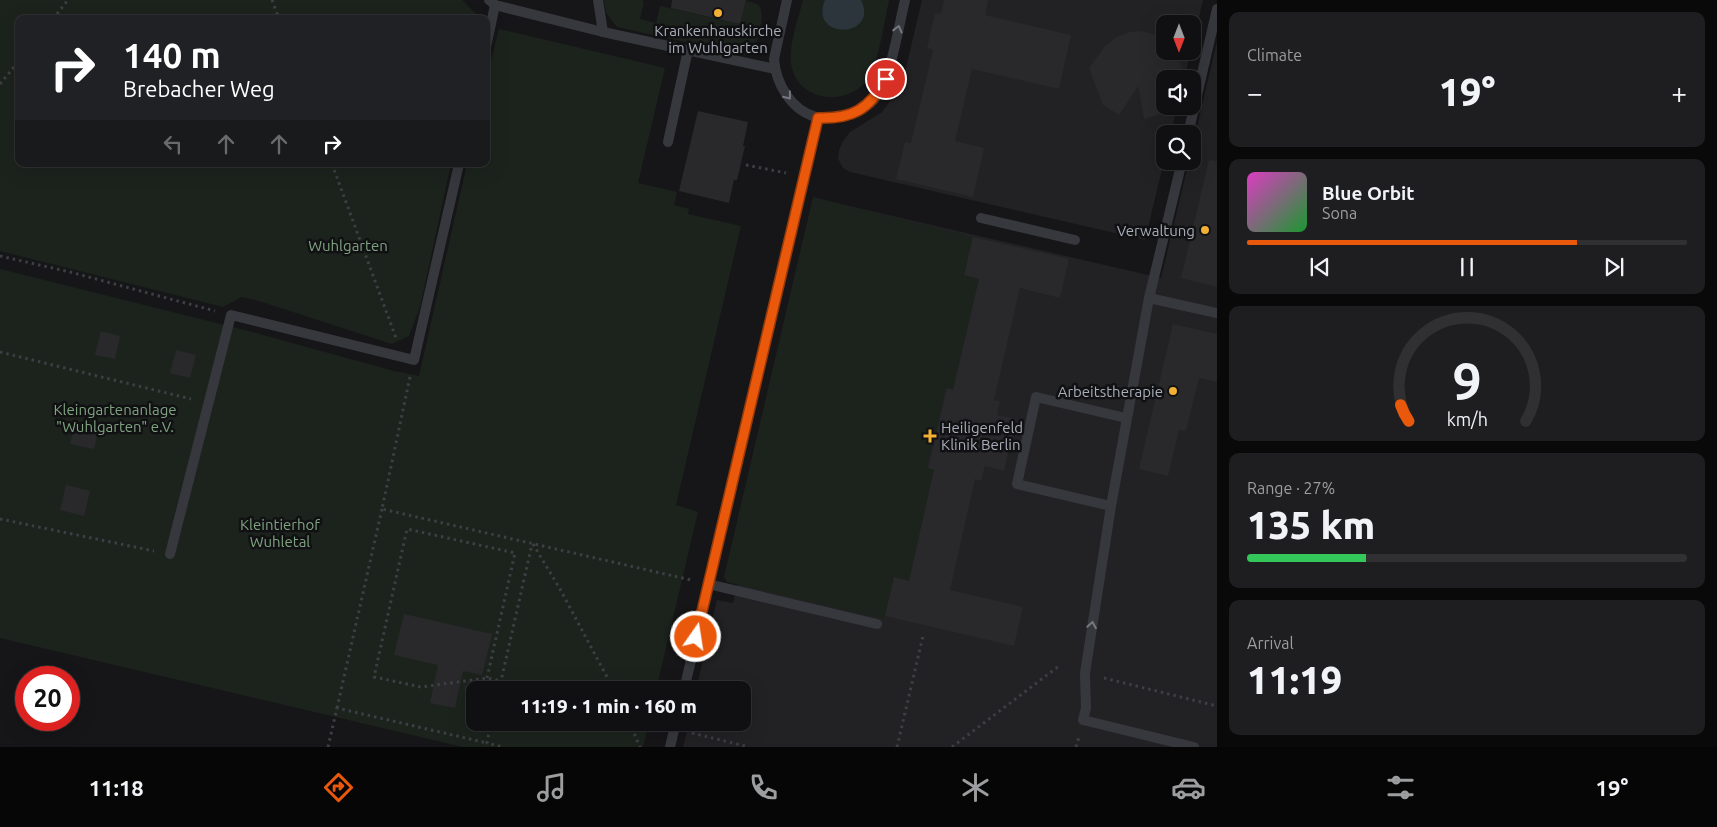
<!DOCTYPE html>
<meta charset="utf-8">
<style>
:root{--surface:#101012;--page:#1e1e20;--text:#f1f3f6;--muted:#9c9d9f;--line:#303032;--accent:#ea580c}
body{margin:0;font-family:Ubuntu,sans-serif;background:var(--page);color:var(--text);height:100vh;display:flex;flex-direction:column;font-size:19px;white-space:nowrap}
*{box-sizing:border-box;margin:0}
p{font-size:16px;color:var(--muted)}
.icon{flex:none;width:28px;height:28px;fill:none;stroke:currentColor;stroke-width:2;stroke-linecap:round;stroke-linejoin:round}
.map{position:relative;flex:1;overflow:hidden}
.panel{display:flex;flex-direction:column;gap:12px;padding:12px;background:#09090a;width:500px}
.panel>*{flex:none}
.guide{position:absolute;left:15px;top:15px;width:475px;height:152px;border-radius:10px;box-shadow:0 5px 20px #0002,0 0 0 1px var(--line);background:#202124;color:#fff;overflow:hidden}
.needle{width:32px;rotate:180deg}
.buttons{position:absolute;left:1156px;top:15px;display:grid;gap:10px}
.buttons a{display:grid;place-items:center;width:45px;height:45px;border-radius:10px;background:var(--surface);box-shadow:0 5px 20px #0002,0 0 0 1px var(--line);font-size:25px}
.speed{position:absolute;left:15px;top:666px;display:flex;gap:10px;font-size:25px;font-weight:700;text-align:center}
.speed>*{display:grid;place-content:center;width:65px;height:65px;border-radius:50%;background:var(--surface);box-shadow:0 5px 20px #0002,0 0 0 1px var(--line);line-height:1}
.speed .limit{border:8px solid #d22;background:#fff;color:#111}
.pin{position:absolute;display:grid;place-items:center;width:42px;height:42px;color:#fff;margin:-21px;border:2px solid #fff;border-radius:50%;box-shadow:0 1px 5px #0007}
.me{position:absolute;width:55px;margin:-28px;rotate:13deg;stroke-linejoin:round;filter:drop-shadow(0 0 4px #0008)}
.turn{display:flex;align-items:center;gap:18px;height:105px;padding:0 25px;font-size:22px}
.turn .icon{width:65px;height:65px;stroke-width:2.5}
.turn b{display:block;font-size:35px;line-height:42px}
.lanes{display:flex;align-items:center;height:48px;padding:0 25px;background:#0003;justify-content:center;gap:25px;direction:ltr}
.lanes .off{opacity:.35}
.big{font-size:38px;font-weight:800;line-height:1.1}
.panel .widget{flex:1;display:flex;flex-direction:column;justify-content:center;gap:8px;min-width:0;padding:0 18px;border-radius:10px;background:var(--page)}
.panel .dial{align-items:center;gap:0}
.dial svg{height:130px;overflow:visible;fill:none;stroke:var(--line);stroke-width:7;stroke-linecap:round;text-anchor:middle}
.dial text{fill:var(--text);stroke:none}
.song{display:flex;align-items:center;gap:15px}
.cover{width:60px;height:60px;border-radius:8px;background:linear-gradient(135deg,hsl(310 70% 55%),hsl(130 70% 35%))}
.played{height:5px;border-radius:2px;background:linear-gradient(90deg,var(--accent) 75%,var(--line) 75%)}
.keys{display:flex;justify-content:space-around;direction:ltr}
.heat{display:flex;justify-content:space-between;align-items:center;font-size:28px;direction:ltr}
.charge{height:8px;border-radius:4px;background:linear-gradient(90deg,#34c759 27%,var(--line) 0)}
.trip{position:absolute;left:466px;top:681px;width:285px;height:50px;border-radius:10px;background:var(--surface);box-shadow:0 5px 20px #0002,0 0 0 1px var(--line);font-weight:800;line-height:50px;text-align:center}
.dock{display:flex;height:80px;justify-content:space-around;align-items:center;background:#060607;color:var(--muted)}
.dock .icon{width:35px;height:35px}
.dock .current{color:var(--accent)}
.dock b{font-size:22px;color:var(--text)}
main{display:flex;flex:1;min-height:0}
.map>svg:first-child{display:block}
</style>
<main>
<div class="map">
<svg width="1217" height="747" viewBox="0 0 1217 747">
<rect width="100%" height="100%" fill="#161618"/>
<!-- built -->
<g fill="#222225">
<polygon points="922,0 1203,0 1193,43 1192,24 1165,24 1165,51 1191,51 1184,79 1165,79 1165,106 1177,106 1171,134 1165,134 1165,157 1145,240 850,172 843,168 838,159 839,150 843,141 850,132 882,112 902,85"/>
<polygon points="1217,41 1217,747 683,747 689,723 742,722 742,690 696,690 717,600 733,603 828,201 1161,278 1189,161 1192,161 1193,145"/>
</g>
<!-- green -->
<g fill="#1c231d">
<polygon points="0,0 462,0 476,14 477,19 19,19 19,164 451,164 420,307 409,336 392,344 259,301 241,297 223,307 0,251"/>
<path d="M604 0H642L644 2 640 19 656 23 660 6 740 24 746 1C749 2 755 2 758 5 767 12 757 48 749 55H745L617 27 606 13Z"/>
<path d="M803 0H889C885 19 878 66 867 80 846 108 796 101 791 63 789 43 798 20 803 0Z"/>
<polygon points="499,29 665,68 638,183 677,192 674,205 689,209 688,214 741,226 676,505 698,512 656,690 475,690 475,722 649,723 643,747 463,747 0,638 0,269 252,332 394,371 419,376 467,164 486,164 486,81"/>
<polygon points="813,197 973,237 964,275 979,279 953,390 945,388 932,452 930,452 927,468 934,470 909,581 894,577 884,619 727,582 724,577"/>
</g>
<!-- water -->
<path fill="#2c353c" d="M825 0H861C880 38 808 41 825 0Z"/>
<!-- building -->
<g fill="#29292c">
<polygon points="672,0 746,0 740,24 671,8"/>
<polygon points="944,0 988,0 985,15 1071,35 1059,89 972,69 955,141 984,148 973,197 896,179 905,142 911,143 933,50 927,48 935,13 941,14"/>
<polygon points="1141,31 1153,34 1165,40 1165,51 1175,51 1181,66 1182,76 1182,79 1165,79 1165,106 1169,106 1157,115 1144,119 1138,86 1119,115 1103,105 1089,68 1106,45 1117,37 1129,32"/>
<polygon points="698,111 748,122 743,146 745,146 737,180 734,180 729,203 679,191"/>
<polygon points="1209,160 1217,161 1217,287 1181,278"/>
<polygon points="973,237 1069,259 1060,298 1020,288 994,400 1000,401 997,415 1016,419 1004,471 985,466 981,481 975,479 950,590 1023,607 1014,646 885,616 894,577 909,581 934,470 928,468 947,388 953,390 979,279 964,275"/>
<polygon points="1173,324 1217,334 1217,382 1199,378 1186,431 1179,430 1168,476 1139,469"/>
<polygon points="101,331 120,336 115,359 95,355"/>
<polygon points="176,350 196,355 190,378 170,373"/>
<polygon points="75,422 99,428 94,449 70,444"/>
<polygon points="66,485 90,491 84,516 60,510"/>
<polygon points="404,614 492,634 482,675 463,671 455,708 430,703 438,665 394,655"/>
</g>
<g fill="none" stroke-linecap="round" stroke-linejoin="round">
<!-- path -->
<g stroke="#3d3f44" stroke-width="3" stroke-dasharray="2.5 4" stroke-linecap="butt">
<polyline points="272,0 279,19"/>
<polyline points="53,19 68,0"/>
<polyline points="0,84 19,61"/>
<polyline points="332,164 396,338"/>
<polyline points="746,165 786,173"/>
<polyline points="0,256 70,272 215,311"/>
<polyline points="0,352 191,399"/>
<polyline points="410,377 382,509 691,580"/>
<polyline points="0,519 154,551"/>
<polyline points="533,544 560,589 614,690"/>
<polyline points="487,678 515,553 407,529 374,677 421,687 487,678 501,681"/>
<polyline points="1104,678 1217,706"/>
<polyline points="499,690 532,544"/>
<polyline points="337,708 382,509"/>
<polyline points="491,722 487,743 503,747"/>
<polyline points="629,722 640,747"/>
<polyline points="692,733 749,747"/>
<polyline points="328,747 337,708 487,743"/>
<polyline points="897,747 923,636"/>
<polyline points="952,747 1059,666"/>
<polyline points="1076,747 1079,737"/>
</g>
<!-- service -->
<g stroke="#37383d" stroke-width="10">
<polyline points="489,0 495,5 603,32 775,69"/>
<polyline points="598,0 603,32"/>
<path d="M787 0 774 59C776 84 791 110 816 117 823 119 832 118 839 117 854 115 869 107 878 95 891 75 899 25 905 0"/>
<polyline points="486,47 495,5"/>
<polyline points="1188,134 1217,9"/>
<polyline points="668,142 688,50"/>
<polyline points="1182,161 1149,298 1111,506 1085,673 1086,708 1083,720 1194,747"/>
<polyline points="981,218 1075,240"/>
<polyline points="1149,298 1217,313"/>
<polyline points="1111,506 1017,484 1036,397 1126,418"/>
<polyline points="170,554 231,315 414,360 459,164"/>
<polyline points="708,584 877,624"/>
<polyline points="684,690 818,117"/>
<polyline points="670,747 676,722"/>
</g>
</g>
<!-- one-way arrows -->
<defs><path id="oneway-chevron" d="M-2-3.5L2.5 0L-2 3.5" fill="none" stroke-width="1.6" stroke-linecap="round" stroke-linejoin="round" transform="scale(1.25)"/></defs>
<g stroke="#757881">
<use href="#oneway-chevron" transform="translate(898 29) rotate(-76)"/>
<use href="#oneway-chevron" transform="translate(788 96) rotate(51)"/>
<use href="#oneway-chevron" transform="translate(1092 625) rotate(-81)"/>
</g>
<g fill="none" stroke-linecap="round" stroke-linejoin="round">
<defs>
<path id="route" d="M696 637 818 118C852 119 869 110 886 79"/>
</defs>
<!-- route casing -->
<use href="#route" stroke="#983908" stroke-width="12"/>
<!-- route -->
<use href="#route" stroke="#ea580c" stroke-width="9"/>
</g>
<!-- markers -->
<g fill="#f2b134" stroke="#111113" stroke-width="2">
<circle cx="718" cy="13" r="5"/>
<circle cx="1205" cy="230" r="5"/>
<circle cx="1173" cy="391" r="5"/>
<path d="M927.5 428.5h5v5h5v5h-5v5h-5v-5h-5v-5h5z"/>
</g>
<g text-anchor="middle" dominant-baseline="central" stroke-width="5" stroke-linejoin="round" paint-order="stroke">
<!-- poi labels -->
<g font-size="15" fill="#a8adb8" stroke="#111113" text-anchor="end">
<text x="718" y="30" text-anchor="middle">Krankenhauskirche<tspan x="718" dy="17">im Wuhlgarten</tspan></text>
<text x="1195" y="230">Verwaltung</text>
<text x="1163" y="391">Arbeitstherapie</text>
<text x="941" y="427" text-anchor="start">Heiligenfeld<tspan x="941" dy="17">Klinik Berlin</tspan></text>
</g>
<!-- park labels -->
<g font-size="15" fill="#7fa381" stroke="#111113">
<text x="348" y="245">Wuhlgarten</text>
<text x="115" y="409">Kleingartenanlage<tspan x="115" dy="17">"Wuhlgarten" e.V.</tspan></text>
<text x="280" y="524">Kleintierhof<tspan x="280" dy="17">Wuhletal</tspan></text>
</g>
</g>
</svg>
<div class="buttons">
<a><svg class="needle" viewBox="-14 -14 28 28"><path d="M0-13l5 13h-10z" fill="#e53935"/><path d="M0 13l5-13h-10z" fill="#9c9d9f"/></svg></a>
<a><svg class="icon" aria-label="sound" viewBox="0 0 24 24"><path d="M4 9h4l5-4v14l-5-4H4zM17 9q2 3 0 6"/></svg></a>
<a><svg class="icon" aria-label="search" viewBox="0 0 24 24"><circle cx="10" cy="10" r="6"/><path d="M15 15l6 6"/></svg></a>
</div>
<div class="speed"><div class="limit">20</div></div>
<div class="pin" style="left:886px;top:79px;background:#d93025"><svg class="icon" aria-label="arrive" viewBox="0 0 24 24"><path d="M6 21V4h12l-3 4 3 4H6"/></svg></div>
<svg class="me" style="left:696px;top:637px" viewBox="-20 -20 40 40"><circle r="17" fill="#ea580c" stroke="#fff" stroke-width="3"/><path d="M0-11L8 9 0 5-8 9z" fill="#fff"/></svg>
<div class="trip">11:19 · 1 min · 160 m</div>
<div class="guide">
<div class="turn"><svg class="icon" aria-label="right" viewBox="0 0 24 24"><path d="M7 20v-9h11M14 6l5 5-5 5"/></svg><div><b>140 m</b>Brebacher Weg</div></div>
<div class="lanes"><svg class="icon off" aria-label="left" viewBox="0 0 24 24"><path d="M17 20v-9H6M10 6l-5 5 5 5"/></svg><svg class="icon off" aria-label="ahead" viewBox="0 0 24 24"><path d="M12 20V5M6 11l6-6 6 6"/></svg><svg class="icon off" aria-label="ahead" viewBox="0 0 24 24"><path d="M12 20V5M6 11l6-6 6 6"/></svg><svg class="icon" aria-label="right" viewBox="0 0 24 24"><path d="M7 20v-9h11M14 6l5 5-5 5"/></svg></div>
</div>
</div>
<section class="panel">
<div class="widget"><p>Climate</p>
<div class="heat"><a>−</a><b class="big">19°</b><a>+</a></div>
</div>
<div class="widget">
<div class="song"><i class="cover"></i><div><b>Blue Orbit</b><p>Sona</p></div></div>
<div class="played"></div>
<div class="keys"><svg class="icon" aria-label="previous" viewBox="0 0 24 24"><path d="M18 5L8 12l10 7zM5 5v14"/></svg><svg class="icon" aria-label="pause" viewBox="0 0 24 24"><path d="M8 5v14M16 5v14"/></svg><svg class="icon" aria-label="next" viewBox="0 0 24 24"><path d="M6 5l10 7-10 7zM19 5v14"/></svg></div>
</div>
<div class="widget dial"><svg viewBox="0 0 100 80">
<path d="M14 69A42 42 0 1 1 86 69"/>
<path d="M14 69A42 42 0 0 1 9 59" stroke="#ea580c"/>
<text x="50" y="56" font-size="32" font-weight="700">9</text>
<text x="50" y="72" font-size="11">km/h</text>
</svg></div>
<div class="widget"><p>Range · 27%</p><b class="big">135 km</b><div class="charge"></div></div>
<div class="widget"><p>Arrival</p><b class="big">11:19</b></div>
</section>
</main>
<nav class="dock">
<b>11:18</b>
<svg class="icon current" aria-label="directions" viewBox="0 0 24 24"><path d="M12 3l9 9-9 9-9-9zM9 14v-3h6M13 9l2 2-2 2"/></svg>
<svg class="icon" aria-label="music" viewBox="0 0 24 24"><path d="M9 18V5l10-2v13"/><circle cx="6" cy="18" r="3"/><circle cx="16" cy="16" r="3"/></svg>
<svg class="icon" aria-label="phone" viewBox="0 0 24 24"><path d="M5 4h4l2 5-3 2q2 4 5 5l2-3 5 2v4C11 20 4 13 5 4z"/></svg>
<svg class="icon" aria-label="climate" viewBox="0 0 24 24"><path d="M12 3v18M4 7l16 10M4 17L20 7"/></svg>
<svg class="icon" aria-label="car" viewBox="0 0 24 24"><path d="M5 17H2v-5l4-1 3-4h7l3 4 3 1v5h-3M9 17h6M6 11h13"/><circle cx="7" cy="17" r="2"/><circle cx="17" cy="17" r="2"/></svg>
<svg class="icon" aria-label="filters" viewBox="0 0 24 24"><path d="M4 7h16M4 17h16"/><circle cx="9" cy="7" r="2"/><circle cx="15" cy="17" r="2"/></svg>
<b>19°</b>
</nav>
